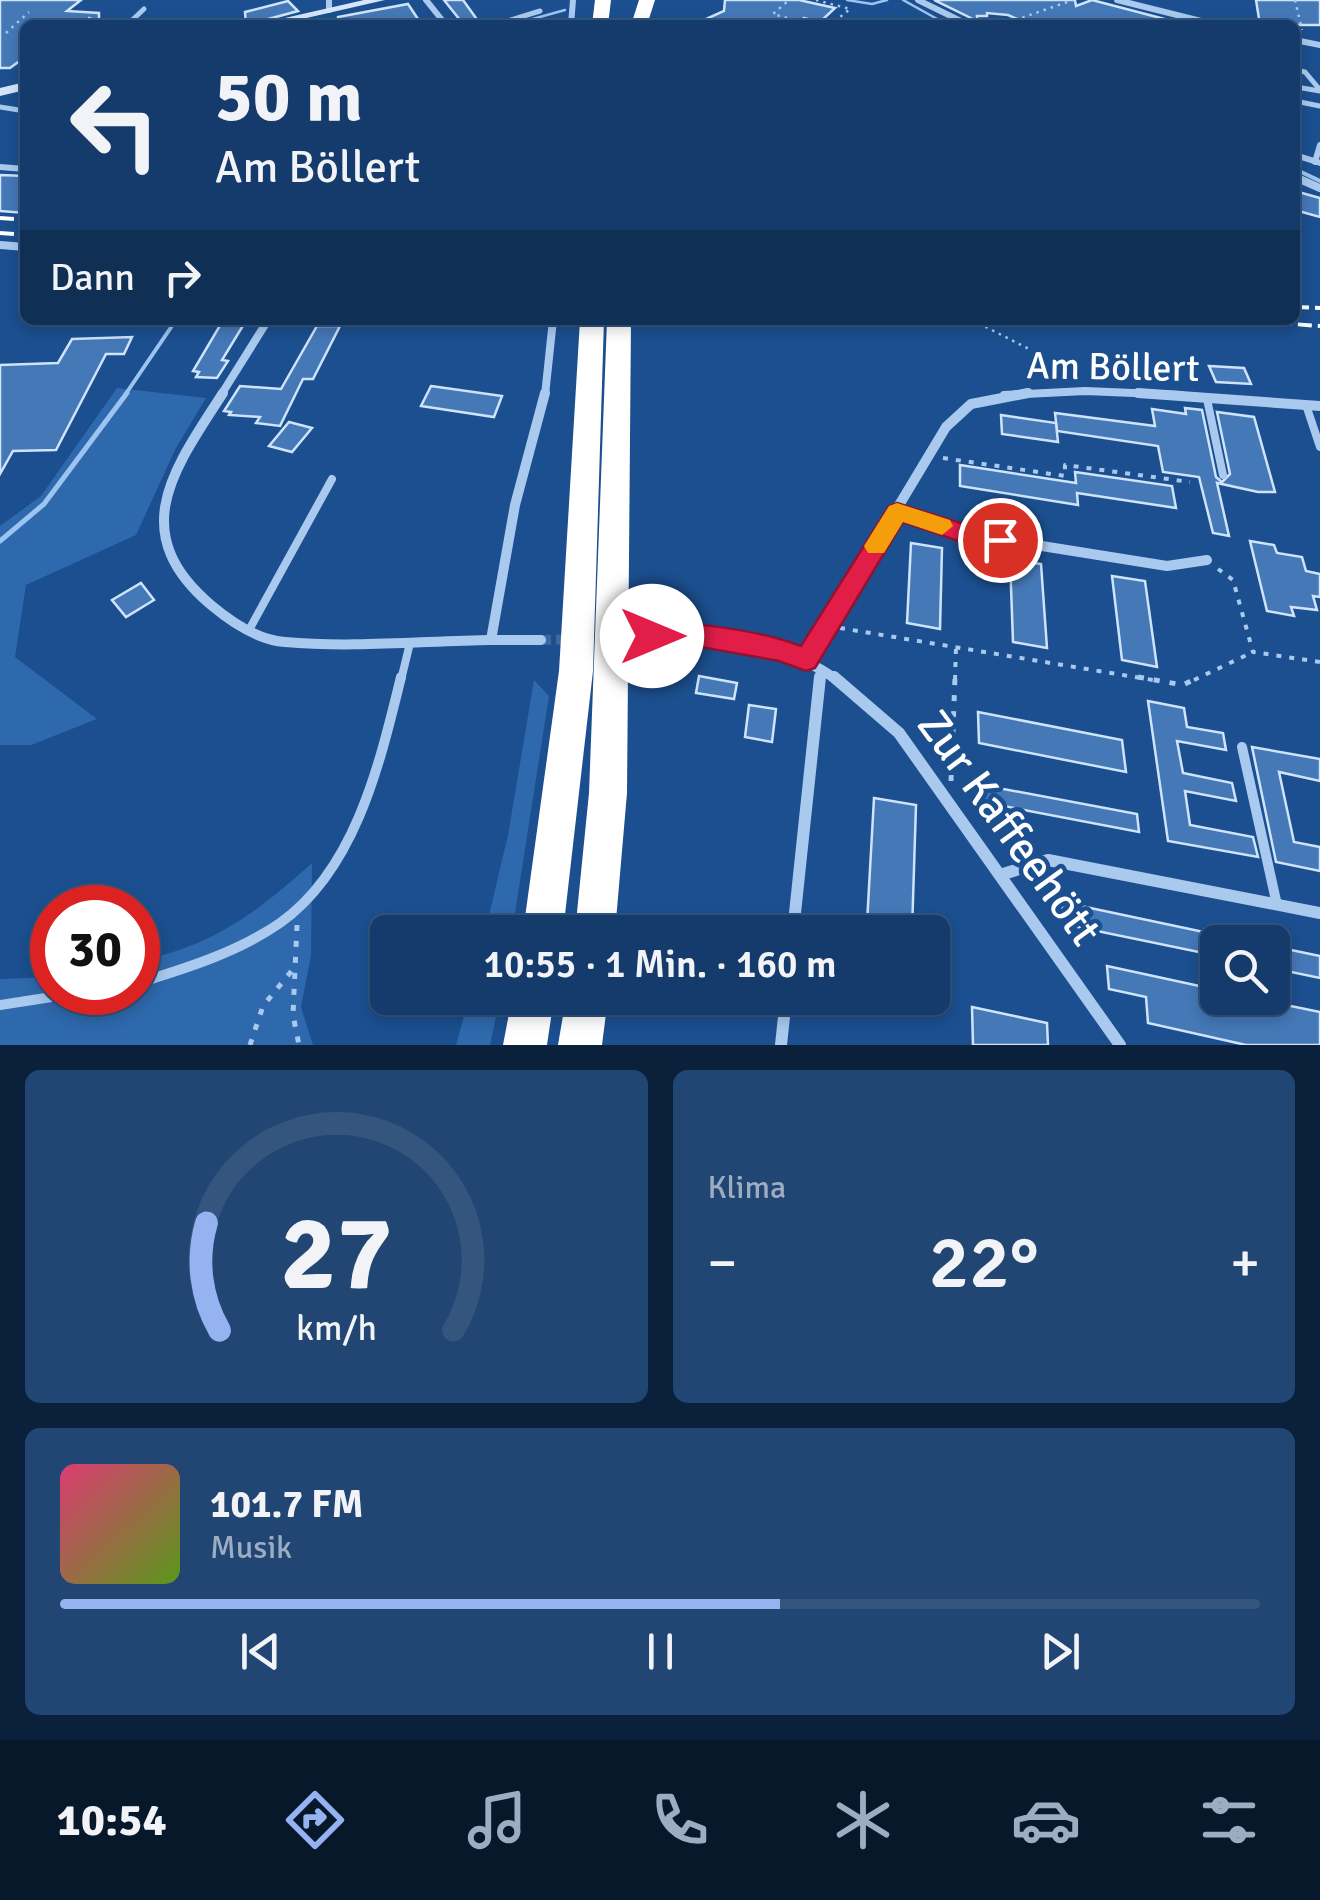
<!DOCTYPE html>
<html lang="de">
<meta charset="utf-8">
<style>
:root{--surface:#143b6b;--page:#214673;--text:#f1f3f6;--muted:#9dadc1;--line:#33557e;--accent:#95b2f1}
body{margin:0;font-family:Signika,sans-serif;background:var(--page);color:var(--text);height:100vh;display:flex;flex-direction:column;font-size:38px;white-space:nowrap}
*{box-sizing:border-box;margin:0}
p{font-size:32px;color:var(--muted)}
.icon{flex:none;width:55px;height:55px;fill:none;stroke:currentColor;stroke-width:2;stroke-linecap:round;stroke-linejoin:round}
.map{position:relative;height:1045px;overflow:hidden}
.panel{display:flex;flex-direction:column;gap:25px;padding:25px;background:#0b203b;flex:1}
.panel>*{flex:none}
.hud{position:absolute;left:20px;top:20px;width:1280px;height:305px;border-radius:15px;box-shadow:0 5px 15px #0003,0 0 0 2px var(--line);background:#143b6b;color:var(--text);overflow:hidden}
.buttons{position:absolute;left:1200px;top:925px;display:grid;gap:20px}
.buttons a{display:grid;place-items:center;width:90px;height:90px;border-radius:15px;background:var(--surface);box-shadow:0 5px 15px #0003,0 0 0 2px var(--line);font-size:50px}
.speed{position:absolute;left:30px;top:885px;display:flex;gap:20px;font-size:50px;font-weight:700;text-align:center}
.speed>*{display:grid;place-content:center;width:130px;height:130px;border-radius:50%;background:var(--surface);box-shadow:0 5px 15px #0003,0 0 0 2px var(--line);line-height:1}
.speed .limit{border:15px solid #d22;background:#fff;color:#111}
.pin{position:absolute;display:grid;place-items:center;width:85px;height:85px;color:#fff;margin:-42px;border:5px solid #fff;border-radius:50%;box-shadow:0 2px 10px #0007}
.me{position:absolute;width:110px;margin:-55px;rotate:90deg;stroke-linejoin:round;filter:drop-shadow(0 0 8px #0008)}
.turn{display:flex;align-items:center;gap:35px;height:210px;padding:0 30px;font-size:45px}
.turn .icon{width:130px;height:130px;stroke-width:2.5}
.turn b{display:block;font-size:70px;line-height:85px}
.then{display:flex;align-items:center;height:95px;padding:0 30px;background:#0003;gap:20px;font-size:38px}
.big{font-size:75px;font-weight:600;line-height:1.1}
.panel .widget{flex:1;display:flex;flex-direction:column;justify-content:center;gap:15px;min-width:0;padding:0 35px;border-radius:15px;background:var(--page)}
.panel .dial{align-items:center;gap:0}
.dial svg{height:260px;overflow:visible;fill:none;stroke:var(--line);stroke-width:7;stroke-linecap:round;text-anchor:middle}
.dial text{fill:var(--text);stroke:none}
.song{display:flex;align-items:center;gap:30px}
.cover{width:120px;height:120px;border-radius:15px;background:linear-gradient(135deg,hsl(340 70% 55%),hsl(90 70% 35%))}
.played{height:10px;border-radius:5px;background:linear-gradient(90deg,var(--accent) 60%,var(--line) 60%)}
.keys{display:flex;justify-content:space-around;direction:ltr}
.heat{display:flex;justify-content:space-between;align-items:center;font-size:55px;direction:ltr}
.panel .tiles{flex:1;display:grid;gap:25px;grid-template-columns:1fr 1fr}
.widget:last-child{grid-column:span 2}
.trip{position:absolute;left:370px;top:915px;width:580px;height:100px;border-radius:15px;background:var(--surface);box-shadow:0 5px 15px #0003,0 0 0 2px var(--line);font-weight:600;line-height:100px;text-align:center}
.tabs{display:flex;height:160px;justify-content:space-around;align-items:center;background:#08182b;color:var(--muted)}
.tabs .icon{width:70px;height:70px}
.tabs .active{color:var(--accent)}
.tabs b{font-size:45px;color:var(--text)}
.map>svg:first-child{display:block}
</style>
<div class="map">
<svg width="1320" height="1045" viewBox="0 0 1320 1045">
<rect width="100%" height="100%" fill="#1b4f8f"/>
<!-- green -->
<g fill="#2e69ad">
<polygon points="117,388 206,398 176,448 136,535 26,585 15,657 97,719 31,745 0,745 0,526 41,496"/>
<polygon points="534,680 549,696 512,932 485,932 508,835"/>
<path d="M312 863 311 955 301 1007 313 1045H0V979L52 977V992H138V961C213 946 256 913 312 863Z"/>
<polygon points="469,998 500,998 490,1045 456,1045"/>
</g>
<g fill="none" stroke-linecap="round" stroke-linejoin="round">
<!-- stream-far2 -->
<g stroke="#9cc4f0" stroke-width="2.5">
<polyline points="847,0 872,4 887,0"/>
<polyline points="903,0 948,25"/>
<polyline points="511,25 565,10"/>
<polyline points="1295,169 1305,174"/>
</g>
<!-- stream-far1 -->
<g stroke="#9cc4f0" stroke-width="4">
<polyline points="1299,171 1320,181"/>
<polyline points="125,395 176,320"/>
</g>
<!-- stream -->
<polyline stroke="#9cc4f0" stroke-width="5" points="0,541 44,504 127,393"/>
</g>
<!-- building -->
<g fill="#4478b7" stroke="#cfe3fa" stroke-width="2.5">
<polygon points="0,0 81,0 67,11 99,13 99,22 89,18 84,25 25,25 25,57 10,68 0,68"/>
<polygon points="444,0 463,0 481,25 464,25"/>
<polygon points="725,0 799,0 835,8 820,22 804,18 803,25 693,25 724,11"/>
<polygon points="934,0 1075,0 1076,6 1092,0 1176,22 1176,25 1072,25 1058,19 1031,25 1008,15 987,13 987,16 977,16 977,21"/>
<polygon points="1256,0 1320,0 1320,25 1260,25"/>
<polygon points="288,1 298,11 246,25 245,12"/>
<polygon points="408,4 422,25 338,25 338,17"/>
<polygon points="0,175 25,176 25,213 0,211"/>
<polygon points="1295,191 1320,198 1320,217 1295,210"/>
<polygon points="222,322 244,324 222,360 228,361 217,378 196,377 199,372 193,371"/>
<polygon points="317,326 340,326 313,379 303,379 280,426 256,423 260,417 229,415 231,412 224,411 240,386 281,389"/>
<polygon points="132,337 124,354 106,354 56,450 13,451 0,474 0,365 58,363 72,339"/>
<polygon points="1209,366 1244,368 1251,384 1216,382"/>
<polygon points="431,386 502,396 494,417 421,406"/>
<polygon points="1185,408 1202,410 1216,477 1222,482 1230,474 1217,412 1254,417 1275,492 1258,492 1217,483 1229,536 1213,533 1199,477 1163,472 1158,446 1057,431 1055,413 1155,426 1152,409 1186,414"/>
<polygon points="1001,415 1056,423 1058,442 1002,434"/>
<polygon points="289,422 312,428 292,452 269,446"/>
<polygon points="960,465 1076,483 1075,472 1172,486 1176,508 1077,493 1078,505 960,486"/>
<polygon points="1250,541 1274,545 1277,553 1302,557 1306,571 1320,574 1320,597 1313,596 1317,610 1291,607 1294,616 1267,611"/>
<polygon points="911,543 942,548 940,629 907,623"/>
<polygon points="1010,559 1041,564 1047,648 1013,642"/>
<polygon points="1112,576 1145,581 1157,667 1122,660"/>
<polygon points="141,583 154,600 126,617 112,600"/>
<polygon points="699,676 737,683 734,699 696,693"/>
<polygon points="1148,701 1184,708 1187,727 1223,733 1226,750 1177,741 1183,773 1232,783 1236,801 1185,791 1190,825 1253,837 1258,857 1168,841"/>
<polygon points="749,705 776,709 772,742 745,737"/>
<polygon points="978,712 1122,740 1126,772 979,743"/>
<polygon points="1252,747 1320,759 1320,781 1279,772 1294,842 1320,847 1320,871 1276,862"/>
<polygon points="977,784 1137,814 1139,832 977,801"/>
<polygon points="874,798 916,805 912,932 867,923"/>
<polygon points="1062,902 1218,935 1218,956 1063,924"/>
<polygon points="1272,946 1320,956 1320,978 1272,968"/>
<polygon points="1107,966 1218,990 1218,998 1252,998 1320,1012 1320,1045 1246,1045 1148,1023 1146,997 1109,989"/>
<polygon points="972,1007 1047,1023 1048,1045 973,1045"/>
</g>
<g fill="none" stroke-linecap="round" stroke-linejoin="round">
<!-- street-tunnel -->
<g stroke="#3d69a0" stroke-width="10" stroke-dasharray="10 5" stroke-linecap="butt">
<polyline points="617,638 652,637"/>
<polyline points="541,640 570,639"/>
</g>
<!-- path-far2 -->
<g stroke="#a9c9ee" stroke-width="2.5" stroke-dasharray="2.5 5" stroke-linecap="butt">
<polyline points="816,0 850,9 830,25"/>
<polyline points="1295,0 1302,30"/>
<polyline points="787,18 773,14 789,0"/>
<polyline points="779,25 787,18 818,25"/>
<polyline points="1001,25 1073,0"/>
<polyline points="6,33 29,12"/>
<polyline points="972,320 1035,352 1064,379"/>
</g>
<!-- path-far1 -->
<g stroke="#a9c9ee" stroke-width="4" stroke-dasharray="5 8" stroke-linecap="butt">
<polyline points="943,458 1065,476 1065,465 1190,482"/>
<polyline points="1218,569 1233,580 1253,652 1320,662"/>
<polyline points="840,628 1153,680"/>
<polyline points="955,680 956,646"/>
<polyline points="1194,680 1253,652"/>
</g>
<!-- path -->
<g stroke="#a9c9ee" stroke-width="5" stroke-dasharray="6 10" stroke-linecap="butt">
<polyline points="1138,677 1183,685 1199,677"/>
<polyline points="951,781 955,677"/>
<polyline points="297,925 293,1015 299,1045"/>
<polyline points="250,1045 263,1006 294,968"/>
</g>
<!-- lane-far2 -->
<g stroke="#a9c9ee" stroke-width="5">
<polyline points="90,24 94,25"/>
<polyline points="127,25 144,9"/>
<polyline points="495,25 540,11"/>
<polyline points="1295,70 1305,72 1320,90"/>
<polyline points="1302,88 1320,91"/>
<polyline points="1295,101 1320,106"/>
<polyline points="0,107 25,111"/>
</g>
<!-- lane-far1 -->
<g stroke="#a9c9ee" stroke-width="8">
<polyline points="1207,399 1223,475"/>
<polyline points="1306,405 1320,447"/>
<polyline points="249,630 332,479"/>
<polyline points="401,680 410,643"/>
</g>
<!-- lane -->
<g stroke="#a9c9ee" stroke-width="10">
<polyline points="1242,747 1277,905"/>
<path d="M138 983C187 968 238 952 280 923 356 869 380 762 401 677"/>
<polyline points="0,1005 84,992"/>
</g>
<!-- street-far3 -->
<g stroke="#a9c9ee" stroke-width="6">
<polyline points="329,0 329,10"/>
<polyline points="426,0 446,25"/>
<polyline points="918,0 969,25"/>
<polyline points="1117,0 1217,25"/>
<polyline points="571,25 573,0"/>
<polyline points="1295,40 1320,45"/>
<polyline points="1295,155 1320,163"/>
<polyline points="1315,162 1320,145"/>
<polyline points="0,167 25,169"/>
</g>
<!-- street-far2 -->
<g stroke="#a9c9ee" stroke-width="8">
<polyline points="1295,177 1320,188"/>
<polyline points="0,245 25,247"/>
<polyline points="221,395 268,320"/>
<polyline points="545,395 553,320"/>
<polyline points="1004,395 1085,391 1182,395"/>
</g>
<!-- street-far1 -->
<g stroke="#a9c9ee" stroke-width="10">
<path d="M223 393C174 469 125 532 211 605 230 621 258 640 285 642 351 648 424 641 491 640"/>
<polyline points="1138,393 1320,406"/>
<polyline points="897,512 967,534 1167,566 1207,560"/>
<path d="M652 637C718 637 782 640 837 680"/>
<polyline points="541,640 491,640 515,505 545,393"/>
<polyline points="806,660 946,427 971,404 1028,393"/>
<polyline points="820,680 821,670"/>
</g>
<!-- street -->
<g stroke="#a9c9ee" stroke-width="12">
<polyline points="834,677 899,733 1120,1045"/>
<polyline points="1000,875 1048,860 1320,913"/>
<polyline points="793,932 820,677"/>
<polyline points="781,1045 786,998"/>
</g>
<!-- secondary -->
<g fill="#d6e6fa" fill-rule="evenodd">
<polygon points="364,0 385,0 276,25 254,25"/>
<polygon points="25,82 25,90 0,96 0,88"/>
</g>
<!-- highway -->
<g fill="#fff" fill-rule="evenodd">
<polygon points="595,0 611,0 608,25 592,25"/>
<polygon points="639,0 655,0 647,25 631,25"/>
<polygon points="580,320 604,320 593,671 563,932 523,932 559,671"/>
<polygon points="607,320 631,320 627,793 615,932 575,932 589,793"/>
<polygon points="512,998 554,998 547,1045 503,1045"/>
<polygon points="566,998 608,998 602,1045 558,1045"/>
</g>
<!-- rail -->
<g stroke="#fff" stroke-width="4" stroke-dasharray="14 6" stroke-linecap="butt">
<polyline points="0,218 25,220"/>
<polyline points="0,233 25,235"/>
<polyline points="1295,307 1320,308"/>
<polyline points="1238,320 1320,326"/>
</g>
</g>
<!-- route -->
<path fill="#e11d48" stroke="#92132f" stroke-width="2.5" d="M897 503 967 525 1000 531 1012 540 1000 549 967 544 903 522 815 668 806 671 779 661 701 647 643 644 639 636 643 629C680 616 764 632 801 646L889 506Z"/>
<!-- slow -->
<polygon fill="#f59e0b" points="897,503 950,520 953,526 942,535 903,522 884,553 868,553 864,546 889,506"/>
<g text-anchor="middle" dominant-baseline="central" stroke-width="9" stroke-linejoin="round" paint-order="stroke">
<!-- street labels -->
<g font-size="38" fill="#fff" stroke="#1b4f8f">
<text transform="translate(1113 367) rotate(1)">Am Böllert</text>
</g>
<!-- near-street labels -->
<g font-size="45" fill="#fff" stroke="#1b4f8f">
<text transform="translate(1009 828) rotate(54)">Zur Kaffeehött</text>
</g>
</g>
</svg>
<div class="buttons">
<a><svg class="icon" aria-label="search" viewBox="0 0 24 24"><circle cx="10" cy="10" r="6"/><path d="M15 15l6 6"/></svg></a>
</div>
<div class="speed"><div class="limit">30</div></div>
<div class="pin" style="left:1000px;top:540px;background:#d93025"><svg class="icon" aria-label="arrive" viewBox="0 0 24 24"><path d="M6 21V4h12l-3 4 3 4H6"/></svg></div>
<svg class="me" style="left:652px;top:636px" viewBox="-20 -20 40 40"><circle r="19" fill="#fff"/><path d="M0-13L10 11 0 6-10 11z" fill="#e11d48"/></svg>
<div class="trip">10:55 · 1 Min. · 160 m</div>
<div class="hud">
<div class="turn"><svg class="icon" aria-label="left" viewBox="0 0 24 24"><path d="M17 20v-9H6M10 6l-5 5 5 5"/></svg><div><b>50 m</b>Am Böllert</div></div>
<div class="then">Dann<svg class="icon" aria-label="right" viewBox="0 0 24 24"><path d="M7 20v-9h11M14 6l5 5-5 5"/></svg></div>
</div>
</div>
<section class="panel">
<div class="tiles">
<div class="widget dial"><svg viewBox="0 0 100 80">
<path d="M14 69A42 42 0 1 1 86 69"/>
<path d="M14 69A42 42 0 0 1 10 36" stroke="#95b2f1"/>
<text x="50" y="56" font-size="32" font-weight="700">27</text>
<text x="50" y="72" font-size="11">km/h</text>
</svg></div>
<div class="widget"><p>Klima</p>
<div class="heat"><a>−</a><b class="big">22°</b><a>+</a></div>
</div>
<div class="widget">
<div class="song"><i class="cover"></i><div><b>101.7 FM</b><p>Musik</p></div></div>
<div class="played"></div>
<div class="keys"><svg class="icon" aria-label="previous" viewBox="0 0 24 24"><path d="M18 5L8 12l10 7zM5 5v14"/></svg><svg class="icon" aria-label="pause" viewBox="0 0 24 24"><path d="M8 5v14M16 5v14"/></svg><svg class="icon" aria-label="next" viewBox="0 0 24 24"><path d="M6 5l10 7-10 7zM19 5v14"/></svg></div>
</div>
</div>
</section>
<nav class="tabs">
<b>10:54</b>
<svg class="icon active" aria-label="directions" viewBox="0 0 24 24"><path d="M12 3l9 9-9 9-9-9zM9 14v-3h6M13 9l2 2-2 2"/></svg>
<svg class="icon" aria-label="music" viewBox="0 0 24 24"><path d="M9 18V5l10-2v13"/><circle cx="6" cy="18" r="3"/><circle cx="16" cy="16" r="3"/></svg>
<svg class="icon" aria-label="phone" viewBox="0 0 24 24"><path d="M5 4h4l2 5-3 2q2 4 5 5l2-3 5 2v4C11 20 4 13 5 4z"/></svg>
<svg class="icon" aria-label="climate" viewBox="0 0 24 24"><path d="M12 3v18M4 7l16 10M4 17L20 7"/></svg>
<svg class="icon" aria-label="car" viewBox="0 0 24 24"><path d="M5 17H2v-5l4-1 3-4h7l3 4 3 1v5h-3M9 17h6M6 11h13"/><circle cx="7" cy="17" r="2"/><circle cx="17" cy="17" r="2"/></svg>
<svg class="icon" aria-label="filters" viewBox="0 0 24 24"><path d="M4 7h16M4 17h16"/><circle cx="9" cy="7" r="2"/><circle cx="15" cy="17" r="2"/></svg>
</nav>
